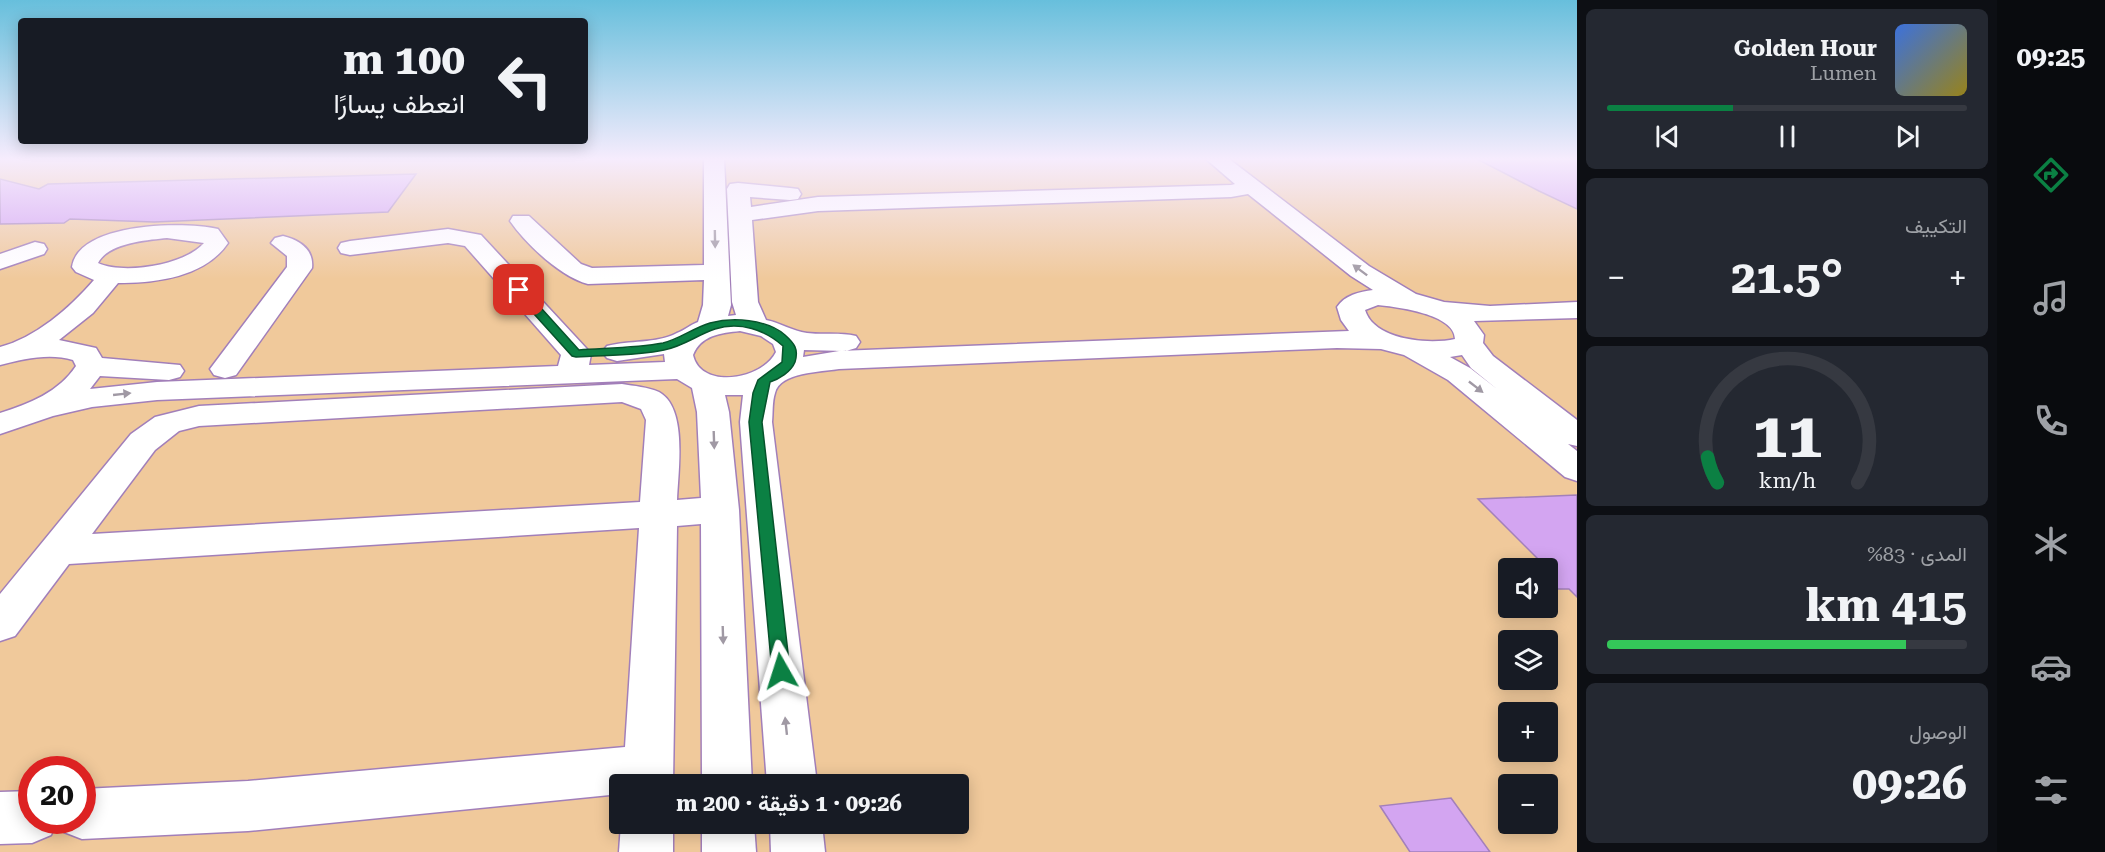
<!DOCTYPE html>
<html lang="ar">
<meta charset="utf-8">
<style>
:root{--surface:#171b24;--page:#242831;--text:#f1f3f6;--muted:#9ea1a6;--line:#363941;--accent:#0b8043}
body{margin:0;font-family:"Roboto Serif",Vazirmatn,serif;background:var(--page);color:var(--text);direction:rtl;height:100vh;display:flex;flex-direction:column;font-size:22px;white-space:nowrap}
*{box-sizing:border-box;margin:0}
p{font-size:20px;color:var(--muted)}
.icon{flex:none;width:33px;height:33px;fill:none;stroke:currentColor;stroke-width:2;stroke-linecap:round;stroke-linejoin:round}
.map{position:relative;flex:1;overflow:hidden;direction:ltr}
.sheet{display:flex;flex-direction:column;gap:9px;padding:9px;background:#0d0f14;width:420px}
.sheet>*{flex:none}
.banner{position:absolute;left:18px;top:18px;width:570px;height:126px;border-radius:6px;box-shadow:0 3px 15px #0003;direction:rtl;background:#171b24;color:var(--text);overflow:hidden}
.buttons{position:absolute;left:1498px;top:558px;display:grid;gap:12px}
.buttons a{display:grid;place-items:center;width:60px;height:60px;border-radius:6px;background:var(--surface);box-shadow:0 3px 15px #0003;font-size:30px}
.speed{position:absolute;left:18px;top:756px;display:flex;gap:12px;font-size:30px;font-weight:700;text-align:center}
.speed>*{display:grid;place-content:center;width:78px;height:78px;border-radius:50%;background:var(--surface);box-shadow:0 3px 15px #0003;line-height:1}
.speed .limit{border:9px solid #d22;background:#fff;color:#111}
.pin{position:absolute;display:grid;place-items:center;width:51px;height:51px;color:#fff;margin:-26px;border-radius:12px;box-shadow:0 3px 9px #0006}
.me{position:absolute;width:66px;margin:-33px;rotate:354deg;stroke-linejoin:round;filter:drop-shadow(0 0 4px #0008)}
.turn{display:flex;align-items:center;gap:21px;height:126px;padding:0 24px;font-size:27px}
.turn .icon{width:78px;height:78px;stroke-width:2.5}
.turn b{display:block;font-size:42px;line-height:51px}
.big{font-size:45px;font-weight:700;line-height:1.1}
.sheet .tile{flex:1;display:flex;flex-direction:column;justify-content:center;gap:9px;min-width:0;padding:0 21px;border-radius:9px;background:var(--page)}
.sheet .dial{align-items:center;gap:0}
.dial svg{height:156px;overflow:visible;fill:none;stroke:var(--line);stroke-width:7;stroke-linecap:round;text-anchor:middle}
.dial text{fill:var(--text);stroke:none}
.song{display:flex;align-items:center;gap:18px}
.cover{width:72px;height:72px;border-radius:9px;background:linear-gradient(135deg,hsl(220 70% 55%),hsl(50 70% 35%))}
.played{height:6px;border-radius:3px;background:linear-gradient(90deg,var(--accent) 35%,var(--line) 35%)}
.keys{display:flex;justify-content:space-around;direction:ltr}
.heat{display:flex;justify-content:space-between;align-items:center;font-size:33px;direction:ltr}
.charge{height:9px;border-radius:4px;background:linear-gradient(90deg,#34c759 83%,var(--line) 0)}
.trip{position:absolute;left:609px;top:774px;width:360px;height:60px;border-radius:6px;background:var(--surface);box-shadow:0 3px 15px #0003;font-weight:700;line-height:60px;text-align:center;direction:rtl}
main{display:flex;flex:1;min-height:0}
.tab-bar{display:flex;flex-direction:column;width:108px;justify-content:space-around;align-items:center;background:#090b0e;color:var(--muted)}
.tab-bar .icon{width:42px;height:42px}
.tab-bar .on{color:var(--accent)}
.tab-bar b{font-size:27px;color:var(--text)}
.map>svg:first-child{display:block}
</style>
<main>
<nav class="tab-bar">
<b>09:25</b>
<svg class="icon on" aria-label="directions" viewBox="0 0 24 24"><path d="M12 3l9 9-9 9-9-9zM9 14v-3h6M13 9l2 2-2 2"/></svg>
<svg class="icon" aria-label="music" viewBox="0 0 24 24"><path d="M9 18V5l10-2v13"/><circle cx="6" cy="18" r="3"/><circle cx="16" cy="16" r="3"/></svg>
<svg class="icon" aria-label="phone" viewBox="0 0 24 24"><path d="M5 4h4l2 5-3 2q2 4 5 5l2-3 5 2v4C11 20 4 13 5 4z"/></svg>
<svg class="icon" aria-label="climate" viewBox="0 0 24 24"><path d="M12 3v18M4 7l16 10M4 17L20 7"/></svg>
<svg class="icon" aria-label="car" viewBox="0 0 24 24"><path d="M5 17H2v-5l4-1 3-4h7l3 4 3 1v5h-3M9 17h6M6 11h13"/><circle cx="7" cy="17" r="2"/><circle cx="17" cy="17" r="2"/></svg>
<svg class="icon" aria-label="filters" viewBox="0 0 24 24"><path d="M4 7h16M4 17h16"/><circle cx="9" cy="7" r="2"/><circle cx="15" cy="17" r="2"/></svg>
</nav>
<section class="sheet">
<div class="tile">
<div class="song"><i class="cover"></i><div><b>Golden Hour</b><p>Lumen</p></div></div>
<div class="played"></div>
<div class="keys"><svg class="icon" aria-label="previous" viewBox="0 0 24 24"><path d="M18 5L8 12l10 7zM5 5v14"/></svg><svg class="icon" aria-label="pause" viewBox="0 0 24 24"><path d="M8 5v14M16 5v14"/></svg><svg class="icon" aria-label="next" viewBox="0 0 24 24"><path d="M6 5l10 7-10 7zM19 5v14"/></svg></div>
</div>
<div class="tile"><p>التكييف</p>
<div class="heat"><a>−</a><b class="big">21.5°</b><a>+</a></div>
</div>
<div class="tile dial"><svg viewBox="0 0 100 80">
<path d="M14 69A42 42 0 1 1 86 69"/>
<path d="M14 69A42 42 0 0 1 9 56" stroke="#0b8043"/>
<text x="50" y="56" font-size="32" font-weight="700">11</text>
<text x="50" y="72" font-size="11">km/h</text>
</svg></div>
<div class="tile"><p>المدى · 83%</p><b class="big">415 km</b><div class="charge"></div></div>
<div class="tile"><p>الوصول</p><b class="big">09:26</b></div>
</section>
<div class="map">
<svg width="1577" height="852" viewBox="0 0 1577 852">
<rect width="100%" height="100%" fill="#ecd5fb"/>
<!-- green -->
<path fill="#f0c99b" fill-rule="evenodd" d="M0 159H1577V852H0ZM1509 568H1548V608H1509ZM1509 640H1548V680H1509ZM1509 712H1548V752H1509ZM32 770H82V820H32ZM620 784H958V824H620ZM1509 784H1548V824H1509Z"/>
<!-- building -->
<g fill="#d3a5f1" stroke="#a380ba" stroke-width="1.5">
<polygon points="1477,159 1577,159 1577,209 1539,191"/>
<polygon points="416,174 388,212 154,222 70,219 64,223 0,224 0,179 39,189 48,184"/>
<polygon points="1577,495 1577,597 1569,589 1556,589 1548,581 1548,568 1535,568 1533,566 1545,566 1478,499"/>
<polygon points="1451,798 1490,852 1410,852 1380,806"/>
</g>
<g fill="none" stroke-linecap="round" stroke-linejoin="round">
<defs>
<g id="minor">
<path d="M704 159H724L731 305 728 316 736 315 732 302 727 189 730 184 738 183 790 188 798 189 801 194 798 199 790 200 750 197 751 207 818 197 1231 185 1235 184 1206 159H1229L1369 266 1416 294 1444 302 1490 306 1577 302V318L1474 321 1484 335 1483 343 1493 356 1577 420V446L1568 444 1577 451V481L1565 477 1448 380 1404 355 1381 349 1337 348 839 369C821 372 780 372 775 393 772 402 773 413 772 422L817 784H767L740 422 743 395H725L729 412 739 510 752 784H702L701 524 677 526 673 784H620V794L248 831 82 839 64 832 59 820H82V789L248 781 625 747 639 528 69 564 15 636 0 641V594L131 434 155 417 199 406 622 384C634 386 648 387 659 392 688 408 678 471 677 500L701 498 697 412 692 388 677 379 157 400 92 407 53 416 0 434V413C29 404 59 392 76 366L73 360C49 353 24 359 0 365V347C35 338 70 308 94 280L76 272 72 267C78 222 185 221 218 229L228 243C205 277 157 283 118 283L93 313 59 340 96 348 102 358 180 365 184 371 180 377 169 380 100 376 90 389 157 382 558 366 561 355 465 246 448 243 350 255 341 253 338 248 341 243 350 241 448 229 481 235 586 348 591 354 589 365 665 362 664 354 617 361 607 358 602 352 607 346C629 340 656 344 677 333 685 330 690 325 698 322L703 305 704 280 588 284C561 277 526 244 510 221L513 216H529L581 264 592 268 704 265ZM1248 194 1351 276 1373 290C1359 292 1345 295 1337 307L1341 320 1349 331 839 351 803 357 804 350 846 351 856 348 860 342 856 336C840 332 824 335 807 333 792 331 781 323 766 320L758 302 752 220 818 211 1231 197ZM167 238 204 243C185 265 124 275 98 263 108 243 147 240 167 238ZM1378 305C1397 307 1455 314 1455 339 1429 345 1374 340 1365 310ZM740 331 761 336 773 344 776 352C762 380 701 390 693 355 701 335 721 333 740 331ZM1462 355 1471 368 1497 389 1470 368 1450 357ZM622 402 641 409 646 420 640 502 92 534 155 450 179 431 199 426Z"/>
<path d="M283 236C299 240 314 249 312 268L236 375 225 378 214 375 210 369 287 267V256L271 243 275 238Z"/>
<polygon points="35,242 44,244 47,249 44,254 0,269 0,254"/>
<polygon points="32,791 32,820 57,820 51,835 32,843 0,844 0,792"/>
<polygon points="621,824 673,824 673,852 619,852"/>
<polygon points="702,824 754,824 756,852 702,852"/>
<polygon points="770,824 822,824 825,852 771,852"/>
</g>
</defs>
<!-- minor casing -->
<use href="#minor" stroke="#a27fb9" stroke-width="3"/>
<!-- minor -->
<use href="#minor" fill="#fff" fill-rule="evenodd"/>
</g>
<!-- one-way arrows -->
<defs><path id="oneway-solid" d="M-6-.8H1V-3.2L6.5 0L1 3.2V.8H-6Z" transform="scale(1.5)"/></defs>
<g fill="#a099a4">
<use href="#oneway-solid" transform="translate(715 239) rotate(89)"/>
<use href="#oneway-solid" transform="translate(1360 270) rotate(-143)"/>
<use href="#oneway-solid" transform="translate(1476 387) rotate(38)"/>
<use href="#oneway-solid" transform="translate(122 394) rotate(-6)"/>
<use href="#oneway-solid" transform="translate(714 440) rotate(88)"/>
<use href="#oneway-solid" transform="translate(723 635) rotate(88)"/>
<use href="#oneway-solid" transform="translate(786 726) rotate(-96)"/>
</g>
<!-- sky -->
<linearGradient id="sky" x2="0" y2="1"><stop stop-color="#67bfdc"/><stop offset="0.57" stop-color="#f6ecfd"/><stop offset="1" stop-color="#f6ecfd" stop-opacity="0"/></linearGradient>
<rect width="1577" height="279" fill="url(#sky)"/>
<!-- route -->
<path fill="#0b8043" stroke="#07532c" stroke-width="1.5" d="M515 288H523L579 350C607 348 636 348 663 343 680 339 693 328 710 323 733 317 766 319 785 335 794 343 799 349 795 362 791 372 779 379 770 382L762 422 790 671 788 677 781 679 774 677 772 671 749 422 753 393 758 380 782 362 783 346C765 330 740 321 715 329 697 335 684 346 664 350 636 356 605 355 576 357L572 356 515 293Z"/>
</svg>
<div class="buttons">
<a><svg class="icon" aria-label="sound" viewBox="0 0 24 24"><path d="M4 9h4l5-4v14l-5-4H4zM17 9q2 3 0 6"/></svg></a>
<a><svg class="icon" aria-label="layers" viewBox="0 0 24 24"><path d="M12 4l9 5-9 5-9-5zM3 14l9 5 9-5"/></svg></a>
<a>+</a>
<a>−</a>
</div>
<div class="speed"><div class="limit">20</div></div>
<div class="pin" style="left:519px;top:290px;background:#d93025"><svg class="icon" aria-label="arrive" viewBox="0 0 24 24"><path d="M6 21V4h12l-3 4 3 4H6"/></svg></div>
<svg class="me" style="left:781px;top:671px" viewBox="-20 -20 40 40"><path d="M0-17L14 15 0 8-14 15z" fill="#0b8043" stroke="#fff" stroke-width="4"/></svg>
<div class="trip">09:26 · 1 دقيقة · 200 m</div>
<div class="banner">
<div class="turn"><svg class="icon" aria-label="left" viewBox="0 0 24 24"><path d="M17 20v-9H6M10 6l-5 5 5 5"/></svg><div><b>100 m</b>انعطف يسارًا</div></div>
</div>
</div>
</main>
